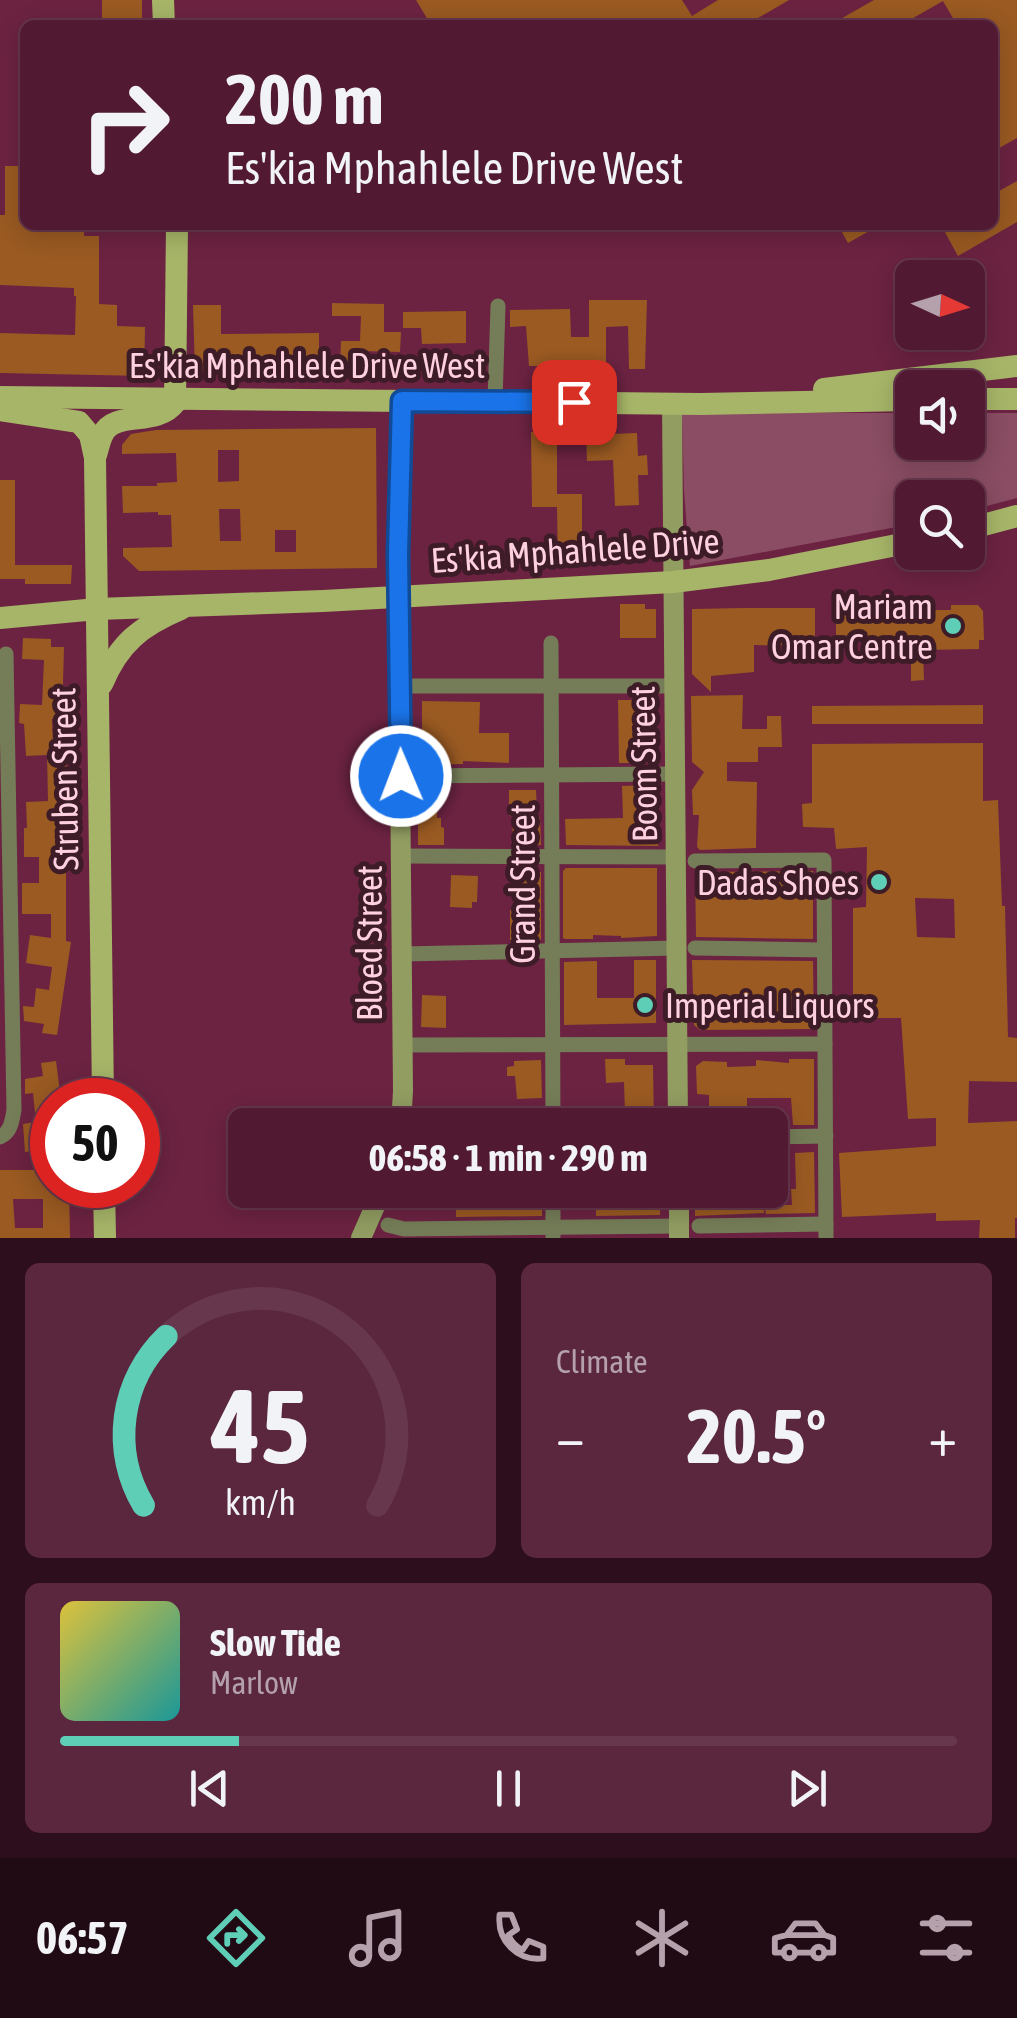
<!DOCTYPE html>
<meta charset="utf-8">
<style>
:root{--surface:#511a32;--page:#5b273e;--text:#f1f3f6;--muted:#b4a1ac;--line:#67384d;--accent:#5eceb7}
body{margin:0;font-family:"Asap Condensed",sans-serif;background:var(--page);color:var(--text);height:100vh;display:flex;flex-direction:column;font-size:38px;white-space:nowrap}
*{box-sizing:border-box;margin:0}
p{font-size:32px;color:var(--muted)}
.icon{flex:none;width:55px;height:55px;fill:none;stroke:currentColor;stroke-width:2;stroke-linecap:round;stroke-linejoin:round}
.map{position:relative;height:1238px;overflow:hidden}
.panel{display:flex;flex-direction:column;gap:25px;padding:25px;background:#2d0e1c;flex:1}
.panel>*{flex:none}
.top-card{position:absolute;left:20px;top:20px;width:978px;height:210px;border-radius:15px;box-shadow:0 5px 25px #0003,0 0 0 2px var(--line);background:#511a32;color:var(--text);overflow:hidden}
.needle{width:65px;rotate:94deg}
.fabs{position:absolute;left:895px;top:260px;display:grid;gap:20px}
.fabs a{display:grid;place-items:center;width:90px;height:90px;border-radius:15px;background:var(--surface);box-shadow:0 5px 25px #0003,0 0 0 2px var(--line);font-size:50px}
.speed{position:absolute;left:30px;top:1078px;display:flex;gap:20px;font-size:50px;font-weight:700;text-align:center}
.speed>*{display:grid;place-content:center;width:130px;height:130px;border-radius:50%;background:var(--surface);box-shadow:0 5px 25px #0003,0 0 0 2px var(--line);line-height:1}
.speed .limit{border:15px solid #d22;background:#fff;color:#111}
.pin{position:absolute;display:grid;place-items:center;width:85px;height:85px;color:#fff;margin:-42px;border-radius:20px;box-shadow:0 5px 15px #0006}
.me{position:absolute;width:110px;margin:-55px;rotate:359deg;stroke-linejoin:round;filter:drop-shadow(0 0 8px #0008)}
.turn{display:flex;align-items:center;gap:35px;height:210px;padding:0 40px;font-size:45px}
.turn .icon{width:130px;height:130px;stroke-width:2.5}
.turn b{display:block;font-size:70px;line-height:85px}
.big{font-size:75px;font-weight:700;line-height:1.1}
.panel .widget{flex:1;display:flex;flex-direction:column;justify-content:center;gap:15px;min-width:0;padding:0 35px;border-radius:15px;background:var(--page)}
.panel .dial{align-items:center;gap:0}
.dial svg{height:260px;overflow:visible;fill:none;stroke:var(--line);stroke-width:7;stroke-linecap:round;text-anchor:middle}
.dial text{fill:var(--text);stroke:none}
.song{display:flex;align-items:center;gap:30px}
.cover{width:120px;height:120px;border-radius:15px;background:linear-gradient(135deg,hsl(50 70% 55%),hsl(180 70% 35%))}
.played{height:10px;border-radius:5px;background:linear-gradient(90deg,var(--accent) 20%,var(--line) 20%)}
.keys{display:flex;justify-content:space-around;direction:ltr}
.heat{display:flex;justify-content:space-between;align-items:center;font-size:55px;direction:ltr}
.panel .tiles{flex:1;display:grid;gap:25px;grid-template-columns:1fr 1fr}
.widget:last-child{grid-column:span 2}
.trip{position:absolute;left:228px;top:1108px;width:560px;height:100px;border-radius:15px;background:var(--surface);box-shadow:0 5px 25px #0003,0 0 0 2px var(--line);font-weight:700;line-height:100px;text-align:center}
.dock{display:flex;height:160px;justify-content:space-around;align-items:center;background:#200a14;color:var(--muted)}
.dock .icon{width:70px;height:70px}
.dock .on{color:var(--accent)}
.dock b{font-size:45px;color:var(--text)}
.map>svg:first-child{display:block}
</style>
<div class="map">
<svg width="1017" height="1238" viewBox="0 0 1017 1238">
<rect width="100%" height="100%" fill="#6c2342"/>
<!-- green -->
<polygon fill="#8a4d63" points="682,413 912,413 912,442 968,442 968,413 1017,413 1017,498 968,511 968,498 912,498 912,524 690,566 684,491"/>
<!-- building -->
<g fill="#9a5a22" fill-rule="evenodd">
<polygon points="102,0 142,0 142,23 102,22"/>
<polygon points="416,0 682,0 692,16 718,0 789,0 746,25 431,25"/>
<polygon points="874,0 1017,0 1017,138 992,152 992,105 1000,101 992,87 992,25 957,25 943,1 901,25 830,25"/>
<polygon points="5,166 25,166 25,225 84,225 84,236 99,236 99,304 117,305 117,326 145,327 144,376 0,373 0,333 75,335 76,296 74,296 74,288 0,285 0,215 5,215"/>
<polygon points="1017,181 1017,222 958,256 941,225 992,225 992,195"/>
<polygon points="838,225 880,225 848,243"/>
<polygon points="589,300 647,300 645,369 629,369 628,326 606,327 606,369 556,369 556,366 529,366 526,326 510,327 510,310 570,309 571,337 589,337"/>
<polygon points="332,303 384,304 384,332 401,332 400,352 360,351 360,363 340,363 341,341 360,341 361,316 332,316"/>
<polygon points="193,305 221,305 221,334 319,333 319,375 221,375 221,371 195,371"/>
<polygon points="466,311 466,343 422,344 421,328 403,328 403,312"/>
<path d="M376 428 377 568 139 571 123 556V548L172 547 171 515H158V512L123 513 122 486H157V483L177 482 176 453 122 454V445L131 434 156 430ZM218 450H239V481L218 482ZM219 509H240L241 541H220ZM275 530H296V552H275Z"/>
<polygon points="531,432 557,432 557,494 582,494 582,561 558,562 557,507 532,507"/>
<polygon points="637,433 638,456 647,455 648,475 638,475 639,505 615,506 613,460 587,461 586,435"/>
<polygon points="0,480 15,480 15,565 72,565 71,584 25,584 25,579 0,579"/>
<polygon points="620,604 645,604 645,609 656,609 656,638 620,638"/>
<polygon points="951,605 978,605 983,611 984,640 979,640 979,649 923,650 924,680 911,681 911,639 857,637 857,643 836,644 836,610 951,610"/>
<polygon points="744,608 815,608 815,646 754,645 754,672 711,676 711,692 692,674 692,609"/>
<polygon points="23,638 51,639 51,647 64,647 62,719 52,719 53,742 66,742 69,813 66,814 66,941 71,942 57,1035 42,1033 44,1024 24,1021 23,1006 34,1007 36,988 49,990 52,967 26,963 30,935 51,938 51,914 22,914 22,883 39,883 39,857 24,857 24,828 27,828 26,802 48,801 47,755 26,756 24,724 19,723 20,704 42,705 44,660 22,659"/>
<polygon points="743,695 742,729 767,729 767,716 781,716 782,747 758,747 758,762 727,762 727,781 757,782 756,848 700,850 697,847 699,815 693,815 692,790 704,772 692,762 691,696"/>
<polygon points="633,697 650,697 655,700 656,723 651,724 651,763 619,763 618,700 633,700"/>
<polygon points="422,701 480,702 479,733 509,733 509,763 463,761 463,764 417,765 417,732 422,732"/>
<polygon points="983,705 983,724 812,724 812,706"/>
<path d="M983 743V801L998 800 1002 906H1005L1008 1037 1017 1038V1082L969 1081 968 1123 1017 1121V1218H1015V1238H979L980 1220 936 1221V1213L842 1217 839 1153 936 1146V1118L908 1119 901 1018H853V908L866 907 867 847 836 849 834 828 803 827 802 804 812 803V744ZM915 898 954 899 955 938 917 937Z"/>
<polygon points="655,785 658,846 566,845 565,819 623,818 622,786"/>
<polygon points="509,790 536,790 537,816 540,817 541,845 513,845 512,816 509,816"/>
<polygon points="422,803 437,803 437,818 441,818 441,827 444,828 444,845 418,845 418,822 422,823"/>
<polygon points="566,868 657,868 657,936 621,938 621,936 593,935 593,939 565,939 563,938 563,871"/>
<polygon points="813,871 813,939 696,937 695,872"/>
<polygon points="514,872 541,872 541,940 510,940 510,910 527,910 527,887 514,887"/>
<polygon points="451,875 478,876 477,902 472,902 472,908 450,907"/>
<polygon points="634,960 656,960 656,1023 564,1025 564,962 597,961 597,998 634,998"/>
<polygon points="692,960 813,961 814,1029 700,1030 694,1025"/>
<polygon points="422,995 446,996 446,1028 421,1027"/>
<polygon points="605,1059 625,1059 625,1065 653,1065 654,1125 600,1125 600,1113 625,1113 624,1082 606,1083"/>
<polygon points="789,1059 814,1059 814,1125 793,1125 791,1098 747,1098 747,1125 709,1125 709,1095 697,1094 696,1066 703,1061 727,1062 727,1067 756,1066 756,1060 789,1063"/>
<polygon points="541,1060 542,1098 517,1099 515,1076 507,1076 507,1067 514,1066 514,1061"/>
<polygon points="56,1061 61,1100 52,1100 52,1148 25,1152 23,1124 36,1122 33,1093 25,1094 25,1079 43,1076 41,1063"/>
<polygon points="814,1152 815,1213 766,1214 764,1205 792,1205 791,1189 796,1189 795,1153"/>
<path d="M0 1170H44V1184L69 1185 70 1238H0ZM13 1199H43V1228H15Z"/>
<polygon points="456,1190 499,1190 499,1204 528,1203 527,1190 542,1190 542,1216 456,1217"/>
<polygon points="596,1190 655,1190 655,1206 660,1206 660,1215 596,1216"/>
<polygon points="695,1190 763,1190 764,1213 695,1216"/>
</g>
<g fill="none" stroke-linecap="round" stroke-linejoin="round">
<!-- minor -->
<g stroke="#757d58" stroke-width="15">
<polyline points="495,401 498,306"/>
<polyline points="551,643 553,1125"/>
<polyline points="399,686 674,686"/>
<polyline points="401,776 675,774"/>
<polyline points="401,856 676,857"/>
<polyline points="695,861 824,860 826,1238"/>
<polyline points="695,948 824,950"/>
<polyline points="401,954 677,948"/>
<polyline points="402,1045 825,1044"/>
<path d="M0 1137C11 1132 12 1121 14 1110L6 654"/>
<polyline points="770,1137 826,1136"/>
<polyline points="553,1190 553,1236"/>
<polyline points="388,1225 404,1229 679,1226"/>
<polyline points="699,1226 826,1224"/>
</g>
<!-- secondary -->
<g stroke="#919d61" stroke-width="20">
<polyline points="672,403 678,1125"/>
<polyline points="401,1125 403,1091 398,554 402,401"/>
<polyline points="679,1190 679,1238"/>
<polyline points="361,1238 382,1190"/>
</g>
<!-- primary -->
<g stroke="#a6b568" stroke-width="22">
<polyline points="163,0 164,25"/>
<polyline points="824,389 1017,366"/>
<polyline points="0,397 701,404 912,400"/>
<polyline points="968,399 1017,399"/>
<polyline points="0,410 79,422 90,435 95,458 103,1100"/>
<path d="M95 458C98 450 99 441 103 434 114 410 157 427 175 403L177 225"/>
<polyline points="968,529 1017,516"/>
<polyline points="0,618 97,609 323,601 673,582 769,570 912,542"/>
<path d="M102 684C119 643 141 626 181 609"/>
<polyline points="104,1185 105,1238"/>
</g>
</g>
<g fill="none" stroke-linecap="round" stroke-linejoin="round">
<defs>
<polyline id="route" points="401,776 398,554 402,401 574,402"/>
</defs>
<!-- route casing -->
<use href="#route" stroke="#114b97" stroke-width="25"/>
<!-- route -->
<use href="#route" stroke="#1a73e8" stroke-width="18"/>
</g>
<!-- markers -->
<g fill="#5eceb7" stroke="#3d1c28" stroke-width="4">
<circle cx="953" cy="626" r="10"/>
<circle cx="879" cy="882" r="10"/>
<circle cx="645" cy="1005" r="10"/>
</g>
<g text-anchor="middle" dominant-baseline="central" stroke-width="10" stroke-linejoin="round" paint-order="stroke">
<!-- street labels -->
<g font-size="35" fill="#ffd1df" stroke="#3d1c28">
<text x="307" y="365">Es'kia Mphahlele Drive West</text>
<text transform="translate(575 550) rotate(-4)">Es'kia Mphahlele Drive</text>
<text transform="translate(643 764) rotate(-91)">Boom Street</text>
<text transform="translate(64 779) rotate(-91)">Struben Street</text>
<text transform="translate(522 884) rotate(-90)">Grand Street</text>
<text transform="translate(369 943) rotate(-90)">Bloed Street</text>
</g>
<!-- poi labels -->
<g font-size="35" fill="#ffd1df" stroke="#3d1c28" text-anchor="end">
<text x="933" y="606">Mariam<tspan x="933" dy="40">Omar Centre</tspan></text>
<text x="859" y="882">Dadas Shoes</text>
<text x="665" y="1005" text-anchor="start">Imperial Liquors</text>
</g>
</g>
</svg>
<div class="fabs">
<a><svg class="needle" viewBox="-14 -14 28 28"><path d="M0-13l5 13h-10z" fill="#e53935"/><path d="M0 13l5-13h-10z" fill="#b4a1ac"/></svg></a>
<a><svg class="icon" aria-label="sound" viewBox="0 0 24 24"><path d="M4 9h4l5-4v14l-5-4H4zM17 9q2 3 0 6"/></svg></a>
<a><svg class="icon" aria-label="search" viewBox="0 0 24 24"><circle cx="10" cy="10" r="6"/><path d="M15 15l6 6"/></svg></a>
</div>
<div class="speed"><div class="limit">50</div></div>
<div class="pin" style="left:574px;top:402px;background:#d93025"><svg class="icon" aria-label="arrive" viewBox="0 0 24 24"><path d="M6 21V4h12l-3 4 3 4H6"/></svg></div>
<svg class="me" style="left:401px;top:776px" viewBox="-20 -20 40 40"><circle r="17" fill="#1a73e8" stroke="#fff" stroke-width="3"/><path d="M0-11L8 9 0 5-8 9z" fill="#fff"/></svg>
<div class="trip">06:58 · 1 min · 290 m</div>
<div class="top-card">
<div class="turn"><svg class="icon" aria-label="right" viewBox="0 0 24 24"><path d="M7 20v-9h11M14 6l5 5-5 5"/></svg><div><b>200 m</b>Es'kia Mphahlele Drive West</div></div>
</div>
</div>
<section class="panel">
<div class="tiles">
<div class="widget dial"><svg viewBox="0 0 100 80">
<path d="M14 69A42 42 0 1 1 86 69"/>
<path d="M14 69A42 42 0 0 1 21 17" stroke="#5eceb7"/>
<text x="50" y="56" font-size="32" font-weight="700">45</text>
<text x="50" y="72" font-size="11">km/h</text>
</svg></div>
<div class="widget"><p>Climate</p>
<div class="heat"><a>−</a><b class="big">20.5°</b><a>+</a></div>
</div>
<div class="widget">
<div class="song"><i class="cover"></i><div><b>Slow Tide</b><p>Marlow</p></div></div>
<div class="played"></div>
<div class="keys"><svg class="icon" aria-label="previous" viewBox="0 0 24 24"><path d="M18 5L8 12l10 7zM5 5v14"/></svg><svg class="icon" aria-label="pause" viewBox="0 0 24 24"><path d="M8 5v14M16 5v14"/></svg><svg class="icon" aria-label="next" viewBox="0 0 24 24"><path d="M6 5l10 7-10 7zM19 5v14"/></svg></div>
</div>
</div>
</section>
<nav class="dock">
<b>06:57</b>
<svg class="icon on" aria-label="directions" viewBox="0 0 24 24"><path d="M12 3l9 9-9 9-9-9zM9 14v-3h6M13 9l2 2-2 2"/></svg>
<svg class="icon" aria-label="music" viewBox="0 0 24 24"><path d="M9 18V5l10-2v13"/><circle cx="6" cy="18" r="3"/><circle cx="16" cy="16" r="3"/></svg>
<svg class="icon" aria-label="phone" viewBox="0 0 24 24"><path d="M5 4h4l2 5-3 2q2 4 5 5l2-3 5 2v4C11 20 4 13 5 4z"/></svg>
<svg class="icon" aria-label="climate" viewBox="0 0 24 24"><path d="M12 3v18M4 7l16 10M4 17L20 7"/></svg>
<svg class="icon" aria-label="car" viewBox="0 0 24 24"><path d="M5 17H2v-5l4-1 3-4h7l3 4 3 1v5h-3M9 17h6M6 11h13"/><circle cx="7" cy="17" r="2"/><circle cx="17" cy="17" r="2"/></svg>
<svg class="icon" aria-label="filters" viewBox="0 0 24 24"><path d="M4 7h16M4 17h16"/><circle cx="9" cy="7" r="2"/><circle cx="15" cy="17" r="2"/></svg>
</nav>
